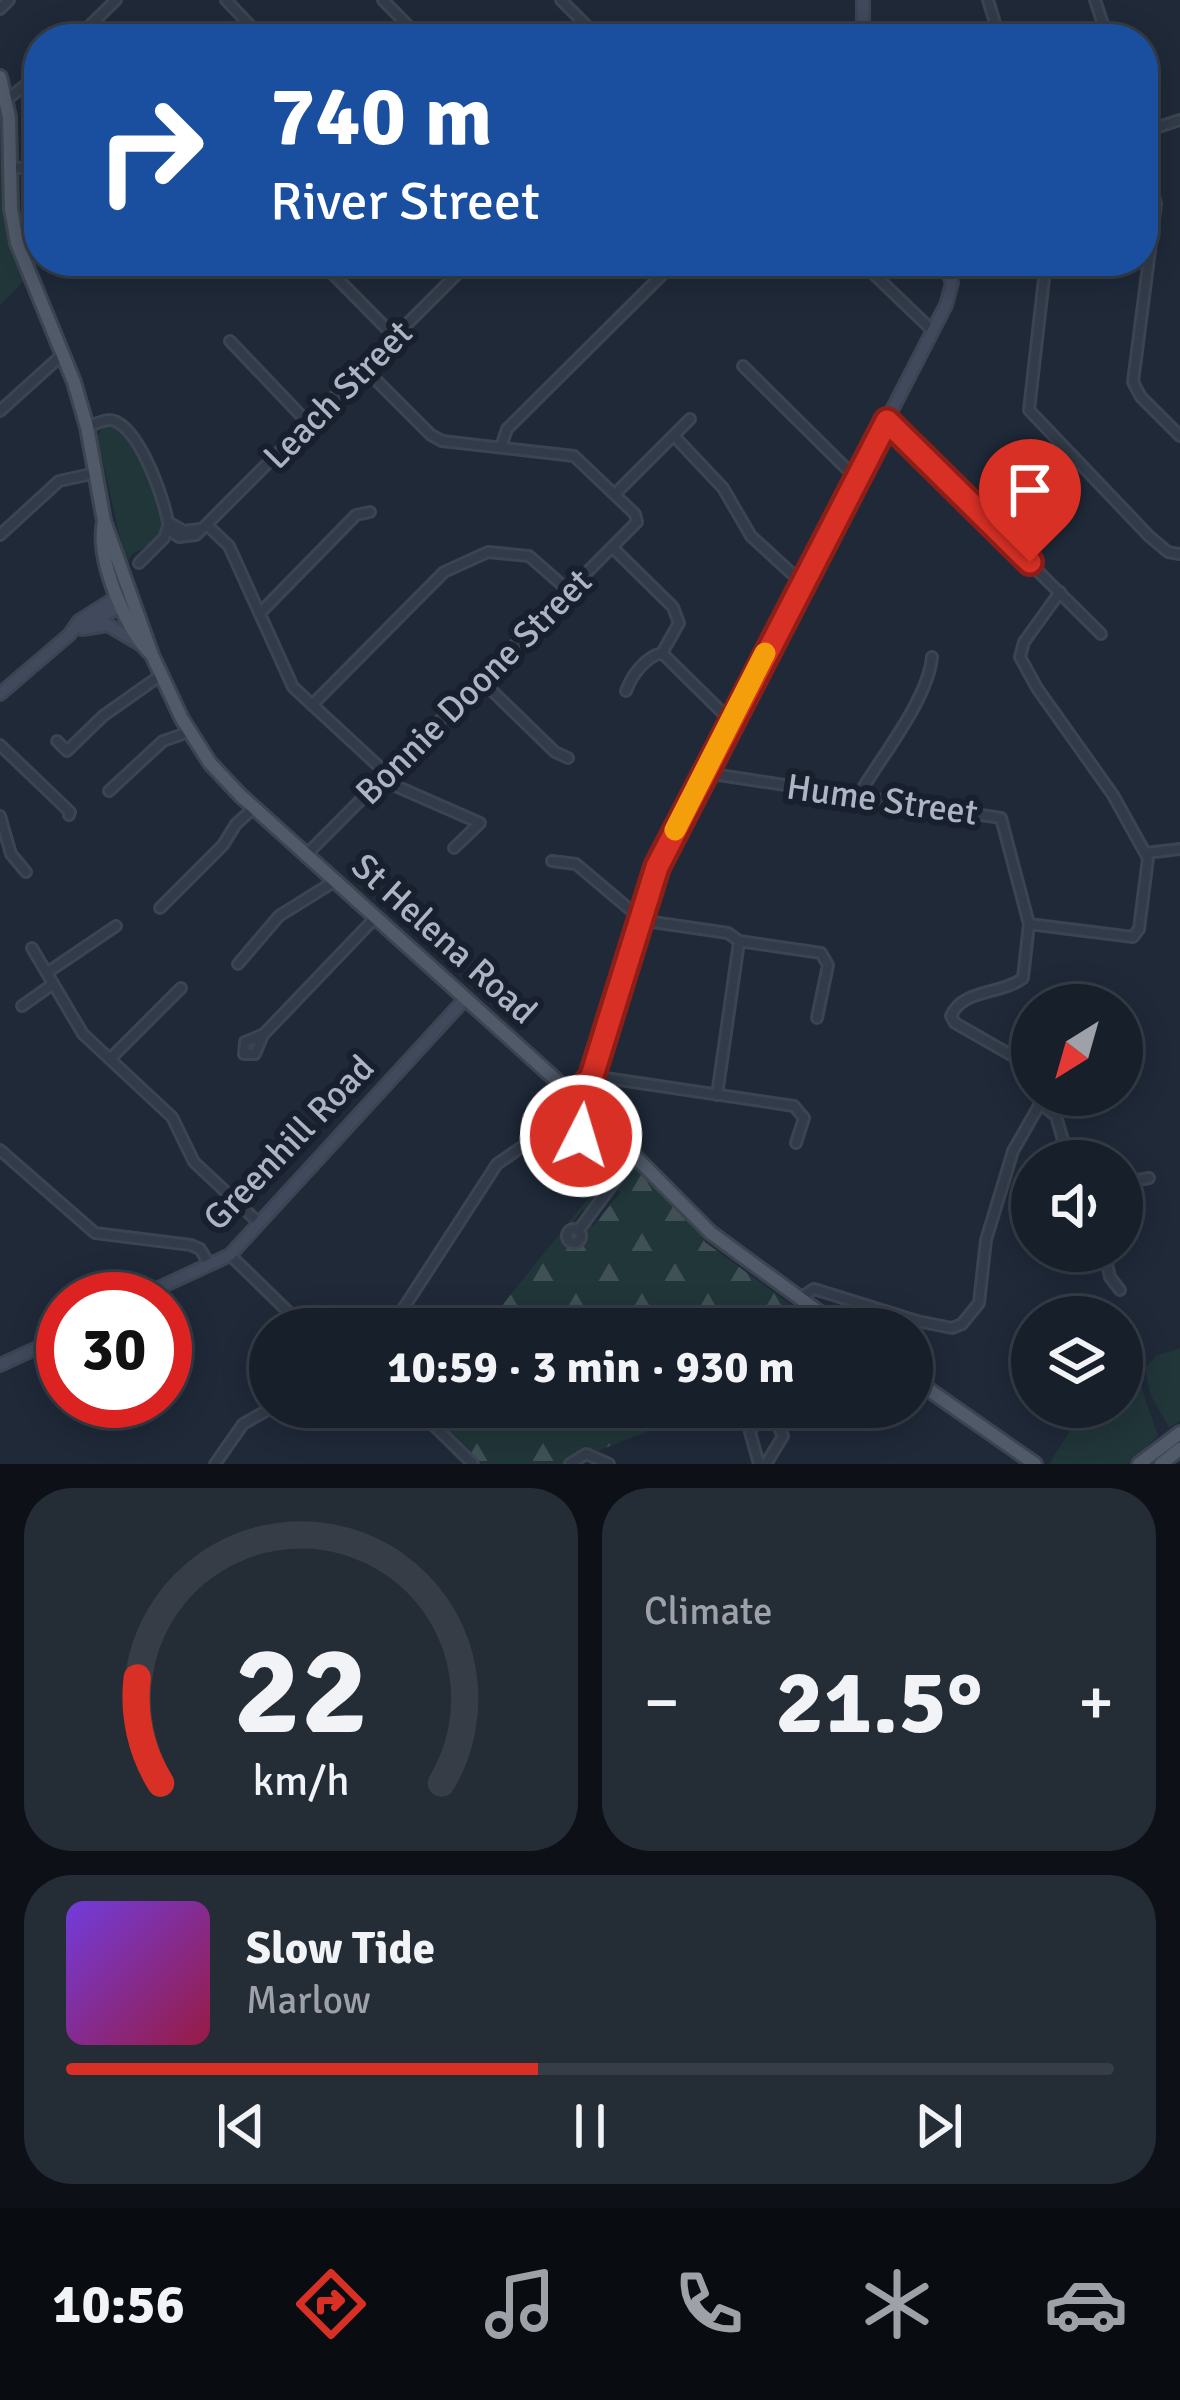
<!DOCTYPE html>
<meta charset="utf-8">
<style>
:root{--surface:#171f2a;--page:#242c36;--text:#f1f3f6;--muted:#9ea2a8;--line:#363d47;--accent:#d93025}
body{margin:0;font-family:Signika,sans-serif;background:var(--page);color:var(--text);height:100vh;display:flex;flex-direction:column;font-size:45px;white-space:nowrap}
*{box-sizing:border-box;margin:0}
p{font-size:39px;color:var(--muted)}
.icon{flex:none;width:66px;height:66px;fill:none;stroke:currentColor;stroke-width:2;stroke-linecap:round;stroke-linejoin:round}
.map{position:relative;height:1464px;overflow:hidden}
.side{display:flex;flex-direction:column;gap:24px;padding:24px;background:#0d1117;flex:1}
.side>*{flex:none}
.top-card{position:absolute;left:24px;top:24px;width:1134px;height:252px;border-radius:48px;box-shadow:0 6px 30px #0003,0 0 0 3px var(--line);background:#1a4fa0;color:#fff;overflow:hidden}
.needle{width:78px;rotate:217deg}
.tools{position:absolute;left:1011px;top:984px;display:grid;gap:24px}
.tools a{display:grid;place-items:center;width:132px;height:132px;border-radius:50%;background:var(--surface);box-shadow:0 6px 30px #0003,0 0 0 3px var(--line);font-size:60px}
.speed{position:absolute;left:36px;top:1272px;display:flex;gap:24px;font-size:60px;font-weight:700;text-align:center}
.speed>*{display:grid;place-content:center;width:156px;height:156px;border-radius:50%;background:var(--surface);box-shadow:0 6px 30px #0003,0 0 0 3px var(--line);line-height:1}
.speed .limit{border:18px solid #d22;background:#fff;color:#111}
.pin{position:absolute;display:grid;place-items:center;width:102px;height:102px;color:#fff;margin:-123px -51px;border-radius:50% 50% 50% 0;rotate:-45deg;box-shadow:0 0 12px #0007}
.pin .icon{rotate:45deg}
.me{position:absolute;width:132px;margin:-66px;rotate:5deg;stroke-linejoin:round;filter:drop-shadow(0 0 9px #0008)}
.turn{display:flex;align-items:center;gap:42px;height:252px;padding:0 48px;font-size:54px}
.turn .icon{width:156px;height:156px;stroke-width:2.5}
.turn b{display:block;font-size:84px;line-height:102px}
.big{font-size:90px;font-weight:700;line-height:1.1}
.side .tile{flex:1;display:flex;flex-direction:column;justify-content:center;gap:18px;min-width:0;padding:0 42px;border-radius:48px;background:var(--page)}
.side .dial{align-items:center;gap:0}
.dial svg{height:312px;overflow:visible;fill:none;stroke:var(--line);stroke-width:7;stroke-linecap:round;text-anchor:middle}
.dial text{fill:var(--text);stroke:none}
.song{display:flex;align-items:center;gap:36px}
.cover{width:144px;height:144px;border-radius:18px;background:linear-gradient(135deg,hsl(260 70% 55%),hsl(340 70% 35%))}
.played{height:12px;border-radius:6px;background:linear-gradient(90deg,var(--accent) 45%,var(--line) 45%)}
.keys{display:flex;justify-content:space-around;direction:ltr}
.heat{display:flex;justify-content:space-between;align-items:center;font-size:66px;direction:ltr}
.side .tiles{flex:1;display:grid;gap:24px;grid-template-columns:1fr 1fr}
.tile:last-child{grid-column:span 2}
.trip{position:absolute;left:249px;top:1308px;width:684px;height:120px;border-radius:60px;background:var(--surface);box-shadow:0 6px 30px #0003,0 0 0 3px var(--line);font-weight:700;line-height:120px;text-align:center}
.menu{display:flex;height:192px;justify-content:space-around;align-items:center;background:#090c11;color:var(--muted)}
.menu .icon{width:84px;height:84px}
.menu .active{color:var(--accent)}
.menu b{font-size:54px;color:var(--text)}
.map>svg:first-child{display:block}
</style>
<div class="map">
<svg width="1180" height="1464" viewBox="0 0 1180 1464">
<defs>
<pattern id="forest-firs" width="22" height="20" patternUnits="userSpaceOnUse" patternTransform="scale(3)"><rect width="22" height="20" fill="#213639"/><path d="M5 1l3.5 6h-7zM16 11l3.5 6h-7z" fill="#3f5154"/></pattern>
</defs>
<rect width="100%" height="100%" fill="#1f2938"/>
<!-- forest -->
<g fill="url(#forest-firs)">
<polygon points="564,1096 570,1103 570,1129 613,1176 609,1185 605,1182 592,1198 596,1202 588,1212 583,1209 565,1232 567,1243 575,1246 581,1242 589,1223 593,1226 620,1193 617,1188 623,1166 595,1137 591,1141 574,1116 578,1111 701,1234 705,1242 824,1329 483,1329 603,1180 555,1134 545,1118 562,1107"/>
<polygon points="418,1407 708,1407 600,1450 597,1455 582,1452 566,1464 476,1464"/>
</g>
<!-- park -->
<g fill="#213639">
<polygon points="0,103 4,212 11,248 24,281 0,305"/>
<path d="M106 424 119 427C143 467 196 527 132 554L126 565 97 436Z"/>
<polygon points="1180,1348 1180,1421 1169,1428 1150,1394 1145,1368 1156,1356"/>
<polygon points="1122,1355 1139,1360 1138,1377 1158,1436 1128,1464 1049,1464 1076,1421 1058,1407 1122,1407"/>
</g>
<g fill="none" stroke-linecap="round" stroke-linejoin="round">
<defs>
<g id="street">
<polyline points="226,0 263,39"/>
<polyline points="383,0 421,39"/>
<polyline points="561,0 600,39"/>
<polyline points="988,0 1000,39"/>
<polyline points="1095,0 1108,39"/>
<polyline points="0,9 9,0"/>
<polyline points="76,39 116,0"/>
<polyline points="842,39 849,34 862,34"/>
<polyline points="6,100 39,75"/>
<polyline points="1143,132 1180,120"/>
<polyline points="1143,149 1156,204 1133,382 1141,397 1180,436"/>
<polyline points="11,167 39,170"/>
<polyline points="320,261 395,337"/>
<polyline points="860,261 933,331"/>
<polyline points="1046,261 1029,410 1149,536 1168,552 1180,554"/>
<polyline points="230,341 309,424"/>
<polyline points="743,366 856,478"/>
<polyline points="0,411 63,354"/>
<polyline points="887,421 1101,634"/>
<path d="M88 427C98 423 107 417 117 422 142 435 167 504 169 530L179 537 196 535 470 261"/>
<polyline points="674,436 723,488 751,536 801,582"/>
<polyline points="501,447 507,429 676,261"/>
<polyline points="615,494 690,419"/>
<polyline points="170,523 184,531 200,529"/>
<polyline points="208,526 229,546 293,687 387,774"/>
<polyline points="0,535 59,481 96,473"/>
<path d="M613 548 673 607 679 623 662 653C645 657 632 675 626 691"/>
<polyline points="139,563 164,538 169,524"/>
<polyline points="260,613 356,515 370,512"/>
<polyline points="662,653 731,721"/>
<polyline points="481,680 555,752 568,758"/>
<polyline points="312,705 444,572 488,552 529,556 569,591"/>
<polyline points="57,741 67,751 103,716 161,675"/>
<polyline points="0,745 70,812 69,815"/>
<path d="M706 773 1001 818 1029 924 1023 978C1002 995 963 988 951 1016L955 1023 1032 1067"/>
<polyline points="382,780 480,823 454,848"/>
<polyline points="109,791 163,741 189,732"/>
<path d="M858 796C880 758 928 700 932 657"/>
<polyline points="0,816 11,854 26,872"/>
<polyline points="1146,853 1180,849"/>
<polyline points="307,854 637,522 635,514 574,456 442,441 431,435 365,369"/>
<polyline points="552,861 576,864 640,918"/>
<polyline points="160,908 223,845 236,824 254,808"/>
<polyline points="639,920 728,933 739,941 821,953 828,965 817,1018"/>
<polyline points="1029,924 1133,937 1139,929 1148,858 1113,795 1037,688 1020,657 1024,642 1060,592"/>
<polyline points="32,948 83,1034 172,1117 194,1162 258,1222"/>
<polyline points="238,964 279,916 335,881"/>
<polyline points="48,972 116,926"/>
<polyline points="22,1006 53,984"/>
<polyline points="244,1054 255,1054 263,1035 375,918"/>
<polyline points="244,1054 245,1042 262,1035"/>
<polyline points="110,1059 181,988"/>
<polyline points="592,1076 794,1106 804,1118 796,1143"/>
<polyline points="717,1095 739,942"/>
<polyline points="576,1098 570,1117 573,1127 618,1177 578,1231"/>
<polyline points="1040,1103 1056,1116 1069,1161"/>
<polyline points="545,1124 552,1134"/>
<polyline points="0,1150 95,1233 191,1245 200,1249 208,1262"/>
<polyline points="1122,1183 1149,1178"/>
<circle cx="574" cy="1236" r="7"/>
<polyline points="1104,1251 1110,1277 1120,1290"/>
<polyline points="230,1255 306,1329"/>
<polyline points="800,1298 814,1289 917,1321 952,1328 962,1324 979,1303 986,1240 1013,1151 1045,1095"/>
<polyline points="390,1329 497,1164 548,1129"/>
<polyline points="415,1407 473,1464"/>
<polyline points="215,1464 243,1424 273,1407"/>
<polyline points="570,1464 586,1454 609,1464"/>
<polyline points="759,1464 750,1432 754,1425 765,1420 778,1426 783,1436 766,1464"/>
</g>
<g id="secondary">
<polyline points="863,39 863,0"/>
<polyline points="87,625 121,606"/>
<polyline points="82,629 108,625 140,644"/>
<polyline points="0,694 69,635 79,621 117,597"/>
<polyline points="582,1104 592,1087 592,1076 657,867 946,305 952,283 944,261"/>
<polyline points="135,1299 230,1255 465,999"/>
<polyline points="0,1365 63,1336"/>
</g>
<g id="primary">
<polyline points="0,77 9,117 11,209 17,243 74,382 87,427 104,521 152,655 182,719 210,763 240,795 586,1107 711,1233 842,1329"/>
<path d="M104 522C96 559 125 626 149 652"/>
<polyline points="912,1378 1035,1464"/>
<polyline points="1139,1464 1180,1433"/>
<polyline points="1161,1464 1180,1449"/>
</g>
</defs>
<!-- street casing -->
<use href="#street" stroke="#3c4452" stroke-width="14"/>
<!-- secondary casing -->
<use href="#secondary" stroke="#3c4452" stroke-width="16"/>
<!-- primary casing -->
<use href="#primary" stroke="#3c4452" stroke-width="18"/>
<!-- street -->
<use href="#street" stroke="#323b49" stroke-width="8"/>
<!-- secondary -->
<use href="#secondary" stroke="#404a5c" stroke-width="10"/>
<!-- primary -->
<use href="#primary" stroke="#505a69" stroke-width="12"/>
</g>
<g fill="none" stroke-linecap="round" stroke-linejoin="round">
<defs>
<polyline id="route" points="581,1136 571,1119 574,1100 592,1076 657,867 887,421 1030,562"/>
</defs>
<!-- route casing -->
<use href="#route" stroke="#8d1f18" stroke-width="30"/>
<!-- route -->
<use href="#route" stroke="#d93025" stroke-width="21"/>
<!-- slow -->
<polyline stroke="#f59e0b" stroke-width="21" points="675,830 765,653"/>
</g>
<g text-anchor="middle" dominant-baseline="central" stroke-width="12" stroke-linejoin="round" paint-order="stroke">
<!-- street labels -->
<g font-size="36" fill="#acb5c6" stroke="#18202d">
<text transform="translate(338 395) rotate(-45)">Leach Street</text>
<text transform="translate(474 687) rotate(-45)">Bonnie Doone Street</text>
<text transform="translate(882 800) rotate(8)">Hume Street</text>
<text transform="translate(444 939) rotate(42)">St Helena Road</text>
<text transform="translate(289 1143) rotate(-46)">Greenhill Road</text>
</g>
</g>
</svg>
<div class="tools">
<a><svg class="needle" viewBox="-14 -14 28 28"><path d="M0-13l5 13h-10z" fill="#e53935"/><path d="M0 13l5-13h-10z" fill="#9ea2a8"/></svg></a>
<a><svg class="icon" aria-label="sound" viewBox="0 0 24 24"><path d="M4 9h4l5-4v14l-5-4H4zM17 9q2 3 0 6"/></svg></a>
<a><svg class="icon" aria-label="layers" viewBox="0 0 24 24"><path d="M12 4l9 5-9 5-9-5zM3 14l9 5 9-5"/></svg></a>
</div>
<div class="speed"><div class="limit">30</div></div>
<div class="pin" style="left:1030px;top:562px;background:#d93025"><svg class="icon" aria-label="arrive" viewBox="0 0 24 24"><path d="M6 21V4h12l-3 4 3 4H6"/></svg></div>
<svg class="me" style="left:581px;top:1136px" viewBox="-20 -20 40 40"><circle r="17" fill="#d93025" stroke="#fff" stroke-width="3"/><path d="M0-11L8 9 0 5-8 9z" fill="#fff"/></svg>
<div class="trip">10:59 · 3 min · 930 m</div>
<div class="top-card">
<div class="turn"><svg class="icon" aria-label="right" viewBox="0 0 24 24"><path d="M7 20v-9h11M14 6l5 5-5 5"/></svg><div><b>740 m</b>River Street</div></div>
</div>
</div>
<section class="side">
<div class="tiles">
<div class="tile dial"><svg viewBox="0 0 100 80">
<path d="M14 69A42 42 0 1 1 86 69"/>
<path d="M14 69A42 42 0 0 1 8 42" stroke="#d93025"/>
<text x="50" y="56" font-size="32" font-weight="700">22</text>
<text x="50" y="72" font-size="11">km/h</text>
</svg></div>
<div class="tile"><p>Climate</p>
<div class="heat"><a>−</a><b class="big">21.5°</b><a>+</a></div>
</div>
<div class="tile">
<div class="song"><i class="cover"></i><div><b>Slow Tide</b><p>Marlow</p></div></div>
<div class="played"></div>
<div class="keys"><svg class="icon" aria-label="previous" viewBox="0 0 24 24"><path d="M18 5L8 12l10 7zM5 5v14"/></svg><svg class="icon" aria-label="pause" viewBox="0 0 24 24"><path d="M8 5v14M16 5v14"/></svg><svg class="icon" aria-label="next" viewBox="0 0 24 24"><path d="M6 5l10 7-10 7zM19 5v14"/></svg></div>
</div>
</div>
</section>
<nav class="menu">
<b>10:56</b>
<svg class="icon active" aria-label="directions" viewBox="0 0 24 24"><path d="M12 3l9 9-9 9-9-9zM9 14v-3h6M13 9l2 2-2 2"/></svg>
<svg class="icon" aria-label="music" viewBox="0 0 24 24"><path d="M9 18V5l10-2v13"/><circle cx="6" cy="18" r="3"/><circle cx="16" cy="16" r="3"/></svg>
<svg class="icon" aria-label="phone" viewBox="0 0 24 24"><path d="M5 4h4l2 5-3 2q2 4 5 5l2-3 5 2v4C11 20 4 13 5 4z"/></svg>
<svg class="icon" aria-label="climate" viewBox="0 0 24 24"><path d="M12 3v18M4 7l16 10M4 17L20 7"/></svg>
<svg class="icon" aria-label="car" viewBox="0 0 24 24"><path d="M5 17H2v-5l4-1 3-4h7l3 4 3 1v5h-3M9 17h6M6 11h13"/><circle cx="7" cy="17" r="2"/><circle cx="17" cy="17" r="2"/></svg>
</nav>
